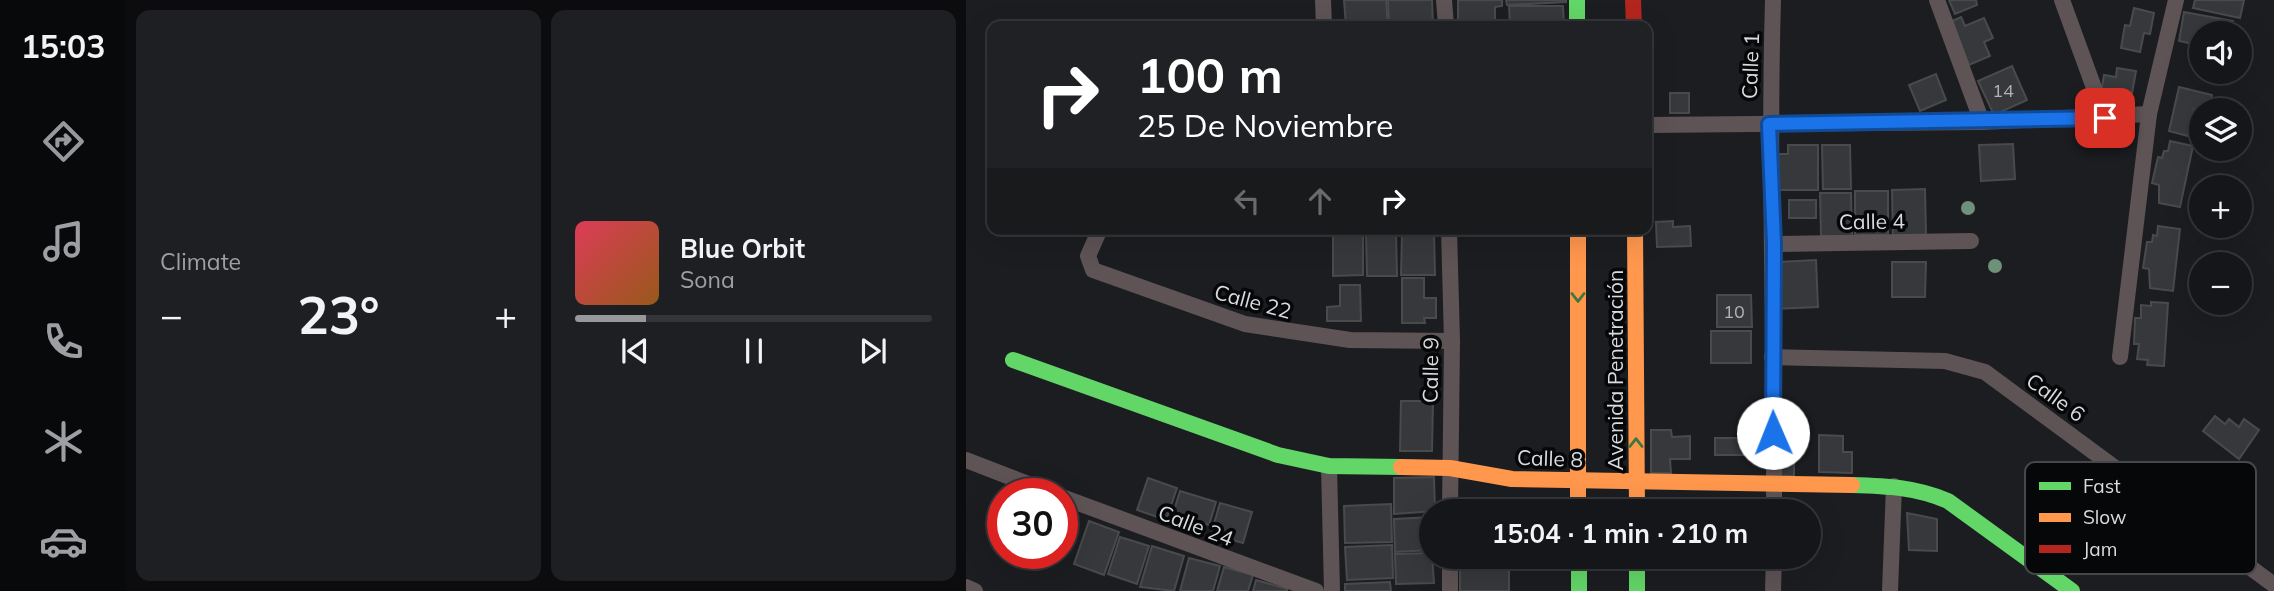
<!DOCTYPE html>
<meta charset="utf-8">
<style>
:root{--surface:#151619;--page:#1e1f22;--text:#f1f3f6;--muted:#9d9fa2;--line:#343538;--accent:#97989c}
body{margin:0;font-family:Mulish,sans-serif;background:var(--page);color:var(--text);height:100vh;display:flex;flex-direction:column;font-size:26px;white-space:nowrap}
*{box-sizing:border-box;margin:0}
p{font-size:23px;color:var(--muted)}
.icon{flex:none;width:38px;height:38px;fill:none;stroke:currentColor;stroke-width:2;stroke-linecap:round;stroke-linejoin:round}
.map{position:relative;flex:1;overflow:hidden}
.panel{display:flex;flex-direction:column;gap:10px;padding:10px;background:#0c0c0e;width:840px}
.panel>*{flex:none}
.guide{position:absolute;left:21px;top:21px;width:665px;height:214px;border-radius:14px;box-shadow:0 7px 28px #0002,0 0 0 2px var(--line);background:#202124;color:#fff;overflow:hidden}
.fabs{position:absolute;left:1223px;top:21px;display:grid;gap:14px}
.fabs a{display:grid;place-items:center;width:63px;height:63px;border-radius:50%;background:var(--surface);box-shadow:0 7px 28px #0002,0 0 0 2px var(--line);font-size:35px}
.speed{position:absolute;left:21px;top:478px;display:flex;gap:14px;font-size:35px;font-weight:700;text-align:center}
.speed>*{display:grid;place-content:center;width:91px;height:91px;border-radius:50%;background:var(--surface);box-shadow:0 7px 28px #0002,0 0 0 2px var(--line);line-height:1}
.speed .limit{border:10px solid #d22;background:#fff;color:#111}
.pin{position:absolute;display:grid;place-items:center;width:60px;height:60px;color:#fff;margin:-30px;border-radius:14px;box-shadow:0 4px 10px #0006}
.me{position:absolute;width:77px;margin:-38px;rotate:359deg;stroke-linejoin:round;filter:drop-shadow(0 0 5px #0008)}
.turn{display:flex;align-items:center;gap:24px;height:147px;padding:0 35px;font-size:32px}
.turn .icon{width:91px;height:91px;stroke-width:2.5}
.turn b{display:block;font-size:49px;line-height:60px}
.lanes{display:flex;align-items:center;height:66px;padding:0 35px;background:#0003;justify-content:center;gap:35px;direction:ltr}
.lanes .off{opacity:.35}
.big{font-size:52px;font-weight:700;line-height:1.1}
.panel .card{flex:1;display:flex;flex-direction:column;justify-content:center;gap:10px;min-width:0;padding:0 24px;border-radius:14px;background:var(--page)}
.song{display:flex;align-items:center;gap:21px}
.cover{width:84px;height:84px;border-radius:10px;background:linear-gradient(135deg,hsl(350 70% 55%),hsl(30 70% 35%))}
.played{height:7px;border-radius:4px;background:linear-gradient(90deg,var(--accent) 20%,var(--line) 20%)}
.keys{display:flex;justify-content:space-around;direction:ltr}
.heat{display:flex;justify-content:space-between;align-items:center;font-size:38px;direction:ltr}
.panel .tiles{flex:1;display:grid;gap:10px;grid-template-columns:repeat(2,1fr)}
.trip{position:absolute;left:453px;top:499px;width:402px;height:70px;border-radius:35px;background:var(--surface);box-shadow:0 7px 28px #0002,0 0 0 2px var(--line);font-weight:700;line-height:70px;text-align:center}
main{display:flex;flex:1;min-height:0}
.menu{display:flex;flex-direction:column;width:126px;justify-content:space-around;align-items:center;background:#08090a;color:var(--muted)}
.menu .icon{width:49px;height:49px}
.menu .selected{color:var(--accent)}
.menu b{font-size:32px;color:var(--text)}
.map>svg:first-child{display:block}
</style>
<main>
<nav class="menu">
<b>15:03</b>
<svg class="icon selected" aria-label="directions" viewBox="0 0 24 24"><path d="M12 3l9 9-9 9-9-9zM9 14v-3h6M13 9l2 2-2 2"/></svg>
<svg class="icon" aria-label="music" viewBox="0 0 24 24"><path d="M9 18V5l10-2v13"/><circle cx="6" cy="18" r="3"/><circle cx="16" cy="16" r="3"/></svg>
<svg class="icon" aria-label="phone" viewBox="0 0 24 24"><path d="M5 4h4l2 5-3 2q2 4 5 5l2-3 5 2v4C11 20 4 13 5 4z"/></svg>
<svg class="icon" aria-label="climate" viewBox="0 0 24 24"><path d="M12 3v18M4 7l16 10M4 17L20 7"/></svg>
<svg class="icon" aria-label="car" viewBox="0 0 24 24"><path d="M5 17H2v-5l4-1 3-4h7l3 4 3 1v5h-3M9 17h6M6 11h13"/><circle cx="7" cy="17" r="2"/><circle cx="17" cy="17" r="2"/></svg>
</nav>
<section class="panel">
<div class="tiles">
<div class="card"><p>Climate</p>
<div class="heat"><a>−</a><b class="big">23°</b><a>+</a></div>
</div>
<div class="card">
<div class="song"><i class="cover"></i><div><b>Blue Orbit</b><p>Sona</p></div></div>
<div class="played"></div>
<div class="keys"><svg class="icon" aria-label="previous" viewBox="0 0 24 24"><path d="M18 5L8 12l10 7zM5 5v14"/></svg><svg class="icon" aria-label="pause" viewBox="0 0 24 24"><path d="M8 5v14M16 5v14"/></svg><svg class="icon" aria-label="next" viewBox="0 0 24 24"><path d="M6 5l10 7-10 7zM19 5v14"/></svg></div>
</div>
</div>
</section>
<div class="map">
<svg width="1308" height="591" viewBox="0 0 1308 591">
<rect width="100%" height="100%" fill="#1c1d21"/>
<!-- building -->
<g fill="#37383b" stroke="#494a4c" stroke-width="2">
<polygon points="378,0 420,0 422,26 380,26"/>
<polygon points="422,0 466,0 467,26 423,26"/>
<polygon points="492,0 536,0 536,6 529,7 529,24 492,25"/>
<polygon points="540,0 600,0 600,2 541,5"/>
<polygon points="983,0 1010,0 1011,5 989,14"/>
<polygon points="1229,0 1278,0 1274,18 1227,8"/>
<polygon points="543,6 597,6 598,26 544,26"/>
<polygon points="1168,8 1188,13 1184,34 1178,33 1174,52 1155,48 1159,25 1164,26"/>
<polygon points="1218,12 1267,21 1265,33 1236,33 1236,46 1213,41"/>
<polygon points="995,17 999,26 1018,18 1027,38 1018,42 1024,56 1003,65 986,21"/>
<polygon points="1046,66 1061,100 1028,115 1012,81"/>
<polygon points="1151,68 1170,71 1165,99 1135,93 1138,75 1150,77"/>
<polygon points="970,74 980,100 954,111 943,85"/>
<polygon points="1213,87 1246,95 1243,110 1228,109 1222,136 1203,131"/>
<rect x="704" y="93" width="19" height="20"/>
<polygon points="1204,141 1227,146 1214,207 1193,203 1193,185 1186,183 1192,157 1196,158 1198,151 1202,151"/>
<polygon points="1047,144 1049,179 1015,181 1013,145"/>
<polygon points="822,145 852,145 852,190 807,190 806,154 822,154"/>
<polygon points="856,145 884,145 885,189 857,189"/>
<polygon points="959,189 960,235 927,235 926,190"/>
<rect x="889" y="191" width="33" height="44"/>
<polygon points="854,193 885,193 886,236 855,236"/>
<rect x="823" y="200" width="27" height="18"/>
<polygon points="707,221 707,227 724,226 725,246 691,247 690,222"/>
<polygon points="1192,226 1214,229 1207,291 1184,288 1183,269 1177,268 1181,242 1186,242 1187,235 1191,236"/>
<polygon points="367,231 397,231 397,275 367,276"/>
<polygon points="400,233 430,233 431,276 401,276"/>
<polygon points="436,233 468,233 469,275 435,275"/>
<polygon points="850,260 852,307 809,309 813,262"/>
<polygon points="926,262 960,262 959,297 926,297"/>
<polygon points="436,278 458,278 458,298 470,298 470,318 458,318 459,323 436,323"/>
<polygon points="374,285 394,285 395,321 361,321 361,307 374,306"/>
<polygon points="751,295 785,295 786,327 751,327"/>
<polygon points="1185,302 1202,303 1198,366 1181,365 1182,360 1171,359 1173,344 1168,344 1169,318 1175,318 1175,305 1185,306"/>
<rect x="745" y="331" width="40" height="32"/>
<polygon points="435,401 467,401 466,451 434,451"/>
<polygon points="1249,416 1259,424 1263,419 1273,427 1278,419 1293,430 1273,459 1237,431"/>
<polygon points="685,430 705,430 706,437 724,436 724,459 704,459 705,473 685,473"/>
<polygon points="853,435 877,436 877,452 886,452 886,473 853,472"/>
<rect x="749" y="438" width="29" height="17"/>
<polygon points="815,460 828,461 828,476 814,476"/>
<polygon points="468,477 469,511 428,514 428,478"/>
<polygon points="182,478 211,488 200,520 171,510"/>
<polygon points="214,491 250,502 243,525 207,514"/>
<polygon points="254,503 286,512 277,543 245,534"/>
<polygon points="425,504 426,542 379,543 378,506"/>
<polygon points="941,513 971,519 971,551 943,550"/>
<polygon points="466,517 466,550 429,552 428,519"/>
<polygon points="123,521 153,532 138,575 108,564"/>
<polygon points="154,537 183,546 171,584 142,574"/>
<polygon points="426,545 427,578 381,580 379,547"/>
<polygon points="186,546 218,556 208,591 174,587"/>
<polygon points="466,553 468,583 430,584 429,554"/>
<polygon points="223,558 254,566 247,591 214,591"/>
<polygon points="543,564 543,591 494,591 494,565"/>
<polygon points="258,567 287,575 282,591 251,591"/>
<polygon points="290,580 321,589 321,591 287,591"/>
<polygon points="424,582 425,591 379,591 379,584"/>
</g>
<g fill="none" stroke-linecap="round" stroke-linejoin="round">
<!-- street -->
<g stroke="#5e5355" stroke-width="16">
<polyline points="357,0 358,26"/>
<polyline points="478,0 480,26"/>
<path d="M807 0C802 170 809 341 808 511"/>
<polyline points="971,0 1016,122"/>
<polyline points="1096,0 1139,118"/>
<polyline points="681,125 1016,122 1183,114"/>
<polyline points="134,229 122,256 127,270 279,324 384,340 486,341"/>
<polyline points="483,229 486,341 484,511"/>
<polyline points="808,244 1005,241"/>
<polyline points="806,357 979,361 1019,372 1308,585"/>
<polyline points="1154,357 1183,114 1210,0"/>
<polyline points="0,460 88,494"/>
<polyline points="363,466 366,591"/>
<polyline points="96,497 350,591"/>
<polyline points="0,587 9,591"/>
<polyline points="484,591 484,556"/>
<polyline points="807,591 808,556"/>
<polyline points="924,591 928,486"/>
</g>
<!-- fast -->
<g stroke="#63d668" stroke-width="16">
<polyline points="611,0 611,26"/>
<polyline points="47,360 312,455 363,466 435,467"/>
<path d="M886 485C920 486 950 487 982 501L1106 591"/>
<polyline points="613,556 613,591"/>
<polyline points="671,556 671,591"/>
</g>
<!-- slow -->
<g stroke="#ff974d" stroke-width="16">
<polyline points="612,229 612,511"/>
<polyline points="669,229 671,511"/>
<polyline points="435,467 484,468 546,479 886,485"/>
</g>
<!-- jam -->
<polyline stroke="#b3261e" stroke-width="16" points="667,0 668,26"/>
</g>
<!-- trees -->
<g fill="#6d9279">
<circle cx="1002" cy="208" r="7"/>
<circle cx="1029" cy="266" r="7"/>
</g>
<!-- one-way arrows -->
<defs><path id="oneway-chevron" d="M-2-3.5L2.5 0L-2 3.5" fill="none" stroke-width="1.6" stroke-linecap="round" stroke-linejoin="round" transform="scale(1.75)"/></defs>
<g stroke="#39793d">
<use href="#oneway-chevron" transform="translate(612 297) rotate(90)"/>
<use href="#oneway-chevron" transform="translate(670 443) rotate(-90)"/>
</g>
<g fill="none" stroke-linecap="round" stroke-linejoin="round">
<defs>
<polyline id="route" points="807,433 808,244 803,124 1139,118"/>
</defs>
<!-- route casing -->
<use href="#route" stroke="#114b97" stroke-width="18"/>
<!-- route -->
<use href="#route" stroke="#1a73e8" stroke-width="12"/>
</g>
<g text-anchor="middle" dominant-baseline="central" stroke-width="7" stroke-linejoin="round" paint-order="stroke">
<!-- number labels -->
<g font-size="18" fill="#b0b2b5">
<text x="1037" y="90">14</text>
<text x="768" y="311">10</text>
</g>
<!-- street labels -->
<g font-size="21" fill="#d9dbde" stroke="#060709">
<text transform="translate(784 66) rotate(-88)">Calle 1</text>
<text transform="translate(906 221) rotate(-1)">Calle 4</text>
<text transform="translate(287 301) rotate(15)">Calle 22</text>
<text transform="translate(464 370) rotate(-89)">Calle 9</text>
<text transform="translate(649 370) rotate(-90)">Avenida Penetración</text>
<text transform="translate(1090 397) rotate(36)">Calle 6</text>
<text transform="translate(584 458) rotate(2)">Calle 8</text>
<text transform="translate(230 525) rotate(21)">Calle 24</text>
</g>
</g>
<!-- legend -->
<rect x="1059" y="462" width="231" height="112" rx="10" fill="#060709" stroke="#454749" stroke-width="2"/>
<rect x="1073" y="482" width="32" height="8" fill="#63d668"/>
<rect x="1073" y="513" width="32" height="9" fill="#ff974d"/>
<rect x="1073" y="545" width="32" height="8" fill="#b3261e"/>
<g font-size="19" fill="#d9dbde">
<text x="1117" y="493">Fast</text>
<text x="1117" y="524">Slow</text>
<text x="1117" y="556">Jam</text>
</g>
</svg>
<div class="fabs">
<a><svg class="icon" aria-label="sound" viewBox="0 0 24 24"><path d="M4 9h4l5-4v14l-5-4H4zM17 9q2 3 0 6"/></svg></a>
<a><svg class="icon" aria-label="layers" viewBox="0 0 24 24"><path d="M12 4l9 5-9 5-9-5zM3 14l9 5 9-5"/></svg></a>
<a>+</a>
<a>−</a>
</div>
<div class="speed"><div class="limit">30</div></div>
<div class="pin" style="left:1139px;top:118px;background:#d93025"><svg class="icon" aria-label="arrive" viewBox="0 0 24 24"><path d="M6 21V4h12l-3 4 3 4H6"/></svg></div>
<svg class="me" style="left:807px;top:433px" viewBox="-20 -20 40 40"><circle r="19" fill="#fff"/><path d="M0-13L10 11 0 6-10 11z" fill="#1a73e8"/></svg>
<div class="trip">15:04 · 1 min · 210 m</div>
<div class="guide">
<div class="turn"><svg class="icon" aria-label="right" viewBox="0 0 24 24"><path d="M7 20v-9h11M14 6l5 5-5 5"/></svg><div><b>100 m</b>25 De Noviembre</div></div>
<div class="lanes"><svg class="icon off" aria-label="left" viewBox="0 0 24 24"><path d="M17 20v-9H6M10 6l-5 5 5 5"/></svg><svg class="icon off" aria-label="ahead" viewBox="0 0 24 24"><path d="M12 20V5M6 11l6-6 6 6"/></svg><svg class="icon" aria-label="right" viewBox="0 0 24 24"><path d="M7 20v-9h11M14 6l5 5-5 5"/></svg></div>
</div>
</div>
</main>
